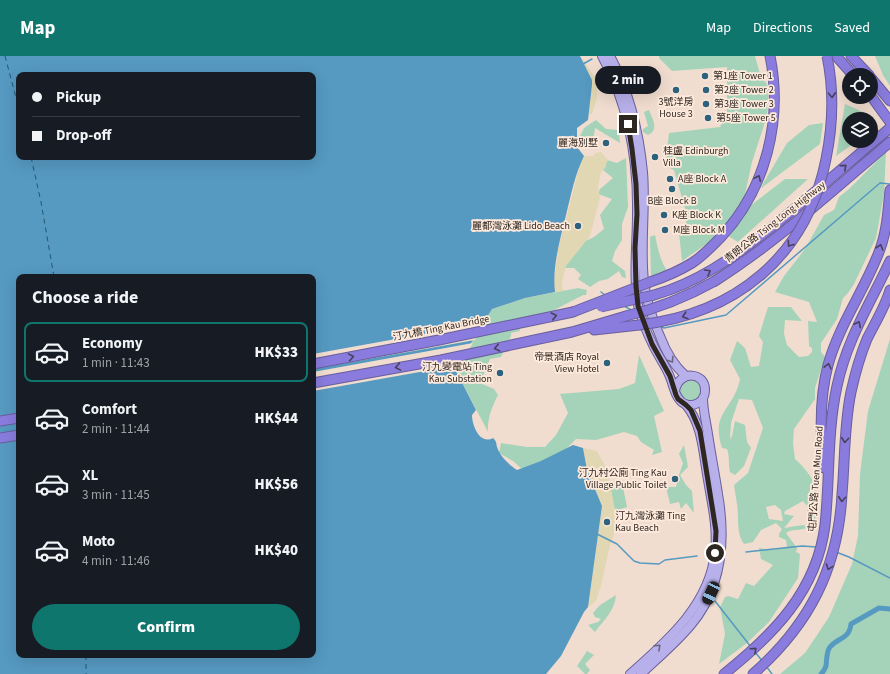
<!DOCTYPE html>
<html lang="en">
<head>
<meta charset="utf-8">
<style>
	:root { --surface:#171b24; --page:#20242c; --text:#f1f3f6; --muted:#9ea1a6; --line:#363941; --accent:#0f766e }
	body { margin:0; font-family:"Source Sans 3","Noto Sans TC",sans-serif; background:var(--page); color:var(--text); height:100vh; display:flex; flex-direction:column; font-size:15px; white-space:nowrap }
	* { box-sizing:border-box; margin:0 }
	p { font-size:13px; color:var(--muted) }
	.icon { flex:none; width:22px; height:22px; fill:none; stroke:currentColor; stroke-width:2; stroke-linecap:round; stroke-linejoin:round }
	.map { position:relative; flex:1; overflow:hidden }
	.panel { position:absolute; left:16px; top:218px; width:300px; height:384px; display:flex; flex-direction:column; background:var(--surface); border-radius:8px; box-shadow:0 4px 16px #0002 }
	.panel>* { flex:none }
	.guide { position:absolute; left:16px; top:16px; width:300px; height:88px; border-radius:8px; box-shadow:0 4px 16px #0002; display:grid; align-content:center; height:88px; padding:0 16px; background:var(--surface) }
	.fabs { position:absolute; left:842px; top:12px; display:grid; gap:8px }
	.fabs a { display:grid; place-items:center; width:36px; height:36px; border-radius:50%; background:var(--surface); box-shadow:0 4px 16px #0002; font-size:20px }
	.end { position:absolute; width:18px; height:18px; margin:-9px; border:5px solid #2e2721; background:#fff; box-shadow:0 0 0 2px #fff }
	.from { border-radius:50% }
	.bubble { position:absolute; height:28px; border-radius:14px; background:var(--surface); box-shadow:0 4px 16px #0002; font-size:13px; font-weight:800; line-height:28px; text-align:center }
	.car { position:absolute; width:12px; height:24px; margin:-12px -6px; border-radius:5px; box-shadow:0 0 3px 1px #0007; background:linear-gradient(#222 24%,#8ab4d8 0 40%,#222 0 76%,#8ab4d8 0 86%,#222 0) }
	.guide b { display:flex; align-items:center; gap:14px; height:38px; font-size:15px }
	.guide b+b { border-top:1px solid var(--line) }
	.guide i { width:10px; height:10px; background:var(--text) }
	ul { padding:0; list-style:none }
	li { display:flex; align-items:center; gap:12px; height:60px; margin:0 8px 6px; padding:0 8px; border:2px solid transparent; border-radius:8px }
	li div { flex:1 }
	li b { display:block; font-size:15px }
	li em { font-style:normal; font-weight:800 }
	li.on { border-color:var(--accent) }
	li>.icon { width:36px; height:36px; stroke-width:1.5 }
	h2 { padding:0 16px; font-size:18px; line-height:48px }
	.action { display:flex; gap:8px; margin-top:auto; padding:8px 16px }
	.action a { flex:1; height:46px; border-radius:24px; background:var(--accent); color:#fff; font-size:16px; font-weight:800; line-height:46px; text-align:center }
	header { display:flex; align-items:center; gap:24px; box-sizing:border-box; height:56px; padding:0 20px; background:var(--accent); color:#fff }
	header strong { font-size:19px }
	nav { display:flex; gap:22px; margin-inline-start:auto; font-size:14px }
	.map>svg:first-child { display:block }
	.green { fill:#a5d3b9; fill-rule:evenodd }
	.sand { fill:#e1d7b3 }
	.water { fill:#5699c1; fill-rule:evenodd }
	.pier { fill:#f1ddcf }
	.lines { fill:none; stroke-linecap:round; stroke-linejoin:round }
	.stream { stroke:#5699c1; stroke-width:1.5 }
	.canal { stroke:#5699c1; stroke-width:5 }
	.ferry { stroke:#245774; stroke-width:1; stroke-dasharray:5 4; stroke-linecap:butt }
	.major-casing { stroke:#695e9c; stroke-width:10 }
	.highway-casing { stroke:#695e9c; stroke-width:11 }
	.major { stroke:#b8b0eb; stroke-width:8 }
	.highway { stroke:#897cde; stroke-width:9 }
	.highway-bridge-casing { stroke:#695e9c; stroke-width:11; stroke-linecap:butt }
	.highway-bridge { stroke:#897cde; stroke-width:9 }
	.oneway { stroke:#49405a }
	.oneway2 { stroke:#6c657c }
	.route { stroke:#2e2721; stroke-width:5 }
	.poi-dot { fill:#2c627e; stroke:#feeadc; stroke-width:1.5 }
	.labels { text-anchor:middle; dominant-baseline:central; stroke-width:3.5; stroke-linejoin:round; paint-order:stroke }
	.poi-label { font-size:10px; fill:#2e2721; stroke:#feeadc; text-anchor:start }
	.street-label { font-size:10px; fill:#2e2721; stroke:#feeadc }
</style>
</head>
<body>
<header>
<strong>Map</strong>
<nav><a>Map</a><a>Directions</a><a>Saved</a></nav>
</header>
<div class="map">
<svg width="890" height="618" viewBox="0 0 890 618">
	<rect width="100%" height="100%" fill="#f1ddcf"/>
	<g class="green">
		<polygon points="659,0 755,0 760,18 768,30 768,46 767,60 752,106 744,143 728,165 708,187 682,205 679,177 688,163 674,114 665,110 669,77 720,71 727,57 727,11 672,15 659,2"/>
		<polygon points="875,0 890,0 890,30 883,19"/>
		<polygon points="845,48 872,60 877,71 871,75 871,63 849,63 849,85 857,85 836,100"/>
		<path d="M649,54C652,62 660,74 648,79L643,76V73L648,70L644,56Z"/>
		<polygon points="596,64 606,73 619,74 620,87 595,72 593,85 580,80 584,72"/>
		<polygon points="823,67 820,88 760,133 787,87 809,69"/>
		<path d="M886,96L884,138L876,182L854,228L848,237L843,242L837,263L821,287V296L825,301L815,332V343L794,373L793,387L795,403C820,426 820,439 814,471L808,466L807,450L803,445L785,455L784,458L794,460L784,472L803,469L808,471C800,476 792,472 786,477L797,492L796,496L800,498L798,522L769,566L747,587L719,608L725,578L720,551L725,541L728,540L738,543L746,527L754,530L773,509L761,503L759,492L771,494L787,491L786,484L779,481V478L782,473L776,467L761,474L753,486L744,488C736,478 739,461 737,448C736,442 735,436 734,429L748,417L763,372L752,344L739,343L731,367L730,383L732,380L735,365L745,369L747,386L751,392L744,410L735,419L730,416C728,407 730,401 727,393L722,392C710,356 734,354 740,323L730,304L737,285L745,292L751,311L759,310L763,286L759,280L768,251H791L802,265L785,264L784,278L787,289L799,301L808,300L812,296V292L809,290L808,265L817,266L809,246L775,236L784,220L805,193L824,159L834,154L839,141L849,133ZM775,449L781,454L783,465L769,463L766,451Z"/>
		<polygon points="626,102 628,151 622,168 622,184 615,195 612,205 625,215 626,222 622,221 619,215 608,223 599,225 590,231 578,223 581,219 574,212 562,212 577,189 594,181 604,173 600,159 612,143 598,138 600,133 613,122 598,110 603,103 617,107"/>
		<polygon points="785,123 808,123 738,186 728,180 750,150"/>
		<path d="M655,179C658,193 660,205 668,216L651,223L650,181Z"/>
		<path d="M578,232L587,234L586,239H583L541,261L519,270L520,275L511,277V280L501,301L490,303L480,327L494,333L498,339C492,350 487,364 488,376L455,313L492,253L525,242Z"/>
		<polygon points="890,283 890,618 780,618 805,597 829,561 852,508 858,480 860,418 868,355"/>
		<polygon points="639,299 664,355 654,360 662,396 652,399 654,394 641,386 637,380 624,376 596,384 576,383 557,402 523,414 513,405 499,397 501,387 527,391 545,391 556,379 568,357 560,338 619,333 635,327"/>
		<circle cx="691" cy="334" r="11"/>
		<polygon points="684,389 688,411 680,419 686,429 692,435 694,457 686,447 681,453 679,446 670,448 666,431 676,431 679,419 683,407 679,398"/>
		<polygon points="622,426 627,451 615,455 610,429"/>
		<path d="M616,539C615,554 604,564 595,576L588,569L598,566L601,563L595,561L593,557L600,549Z"/>
		<polygon points="587,595 594,599 585,608 590,614 587,618 585,618 577,610"/>
	</g>
	<g class="sand">
		<polygon points="583,3 597,25 597,42 592,58 589,58 592,29 592,24 581,4"/>
		<polygon points="601,96 608,104 606,108 606,111 601,116 598,131 600,142 590,180 566,210 562,226 563,235 555,236 554,226 558,194 580,108 584,100 593,100 595,97"/>
		<polygon points="583,392 597,395 607,414 615,455 614,478 610,489 601,530 596,545 588,551 602,450 587,414"/>
	</g>
	<path class="water" d="M0,0H580L592,24V29L588,64L577,72V91L584,100C575,118 571,139 566,159C560,185 552,210 555,236L525,242L492,253L455,313L476,354L472,359C472,370 480,389 493,382C497,386 496,387 497,391C500,400 509,409 517,414L541,405L573,389L583,392L587,414L602,450L588,551L584,556L561,600L546,618H0ZM19,19H313V101H19ZM19,221H313V599H19Z"/>
	<g class="pier">
		<polygon points="486,265 475,284 313,313 313,298 451,273"/>
		<polygon points="473,287 459,309 313,335 313,316"/>
	</g>
	<g class="lines">
		<g class="stream">
			<polyline points="583,8 592,3"/>
			<polyline points="601,236 605,239"/>
			<polyline points="624,250 633,255"/>
			<polyline points="659,269 664,272 726,259 880,127 890,128"/>
			<polyline points="597,478 617,488 634,505 640,507 659,508 665,504 697,500"/>
			<polyline points="746,496 802,490 817,491"/>
			<polyline points="836,496 849,501 890,522"/>
			<polyline points="715,545 751,591"/>
			<polyline points="755,596 763,606"/>
			<polyline points="766,610 772,618"/>
		</g>
		<path class="canal" d="M821,618C823,616 825,613 826,610C827,604 826,596 830,591C838,581 849,584 851,568L879,552L890,553"/>
		<g class="ferry">
			<polyline points="5,0 19,53"/>
			<polyline points="31,101 41,146 54,221"/>
			<polyline points="86,599 86,618"/>
		</g>
		<g class="major-casing">
			<g id="major">
				<path d="M602,0C628,48 638,104 637,158C637,188 633,219 638,249C641,262 647,277 653,289C658,300 666,310 670,321C673,328 674,337 679,343C683,349 691,351 698,347C702,345 705,340 705,335C706,315 678,314 675,335"/>
				<path d="M610,0C630,36 639,76 643,116C646,152 640,189 644,225C646,244 652,262 660,280C666,296 673,309 686,320"/>
				<path d="M630,618C666,586 710,549 715,496C718,470 711,444 707,418C703,395 702,368 686,349"/>
				<path d="M641,618C658,602 676,587 691,569C722,532 726,484 718,438C715,418 711,398 708,378C706,365 703,354 703,342"/>
			</g>
		</g>
		<g class="highway-casing">
			<g id="highway">
				<polyline points="836,0 853,19"/>
				<polyline points="851,0 869,19"/>
				<polyline points="871,22 890,45"/>
				<polyline points="871,40 890,66"/>
				<path d="M715,225C778,185 833,134 890,86"/>
				<path d="M650,226C665,221 679,215 692,207C703,200 712,190 721,181C766,133 783,64 770,0"/>
				<path d="M654,239C697,227 732,202 767,175C809,142 849,106 890,72"/>
				<polyline points="594,274 639,269"/>
				<polyline points="313,308 439,284 573,256"/>
				<polyline points="313,327 441,304 572,276 626,260"/>
				<polyline points="0,365 19,362"/>
				<polyline points="0,382 19,379"/>
				<path d="M824,412C820,378 819,343 828,309C839,269 864,235 879,196C887,176 888,154 890,134"/>
				<path d="M724,618C773,579 817,535 825,469C830,423 827,376 837,330C847,283 870,248 890,205"/>
				<path d="M753,618C809,569 838,513 842,438C845,404 844,369 851,336C855,318 860,300 867,283C875,267 885,251 890,234"/>
			</g>
		</g>
		<use href="#major" class="major"/>
		<use href="#highway" class="highway"/>
		<g class="highway-bridge-casing">
			<g id="highway-bridge">
				<polyline points="601,251 654,239"/>
				<polyline points="573,256 650,226"/>
				<path d="M626,260C656,253 688,240 715,225"/>
				<path d="M639,269C736,258 807,200 826,103C833,69 834,34 827,0"/>
			</g>
		</g>
		<use href="#highway-bridge" class="highway-bridge"/>
	</g>
	<defs><path id="oneway-chevron" d="M-2-3.5L2.5 0L-2 3.5" fill="none" stroke-width="1.6" stroke-linecap="round" stroke-linejoin="round"/></defs>
	<g class="oneway">
		<use href="#oneway-chevron" transform="translate(832 39) rotate(87)"/>
		<use href="#oneway-chevron" transform="translate(844 111) rotate(-41)"/>
		<use href="#oneway-chevron" transform="translate(758 122) rotate(-66)"/>
		<use href="#oneway-chevron" transform="translate(790 188) rotate(126)"/>
		<use href="#oneway-chevron" transform="translate(880 191) rotate(-73)"/>
		<use href="#oneway-chevron" transform="translate(708 216) rotate(-30)"/>
		<use href="#oneway-chevron" transform="translate(554 260) rotate(-12)"/>
		<use href="#oneway-chevron" transform="translate(685 260) rotate(163)"/>
		<use href="#oneway-chevron" transform="translate(858 268) rotate(-63)"/>
		<use href="#oneway-chevron" transform="translate(497 292) rotate(168)"/>
		<use href="#oneway-chevron" transform="translate(351 301) rotate(-10)"/>
		<use href="#oneway-chevron" transform="translate(828 310) rotate(-76)"/>
		<use href="#oneway-chevron" transform="translate(398 311) rotate(170)"/>
		<use href="#oneway-chevron" transform="translate(845 384) rotate(95)"/>
		<use href="#oneway-chevron" transform="translate(842 443) rotate(94)"/>
		<use href="#oneway-chevron" transform="translate(829 511) rotate(110)"/>
		<use href="#oneway-chevron" transform="translate(754 594) rotate(-42)"/>
	</g>
	<g class="oneway2">
		<use href="#oneway-chevron" transform="translate(671 304) rotate(57)"/>
		<use href="#oneway-chevron" transform="translate(658 591) rotate(-43)"/>
	</g>
	<g class="lines">
		<polyline class="route" points="628,68 632,93 636,128 637,158 635,192 636,230 638,250 652,288 670,320 676,339 678,343 686,349 691,354 700,375 713,456 716,475 715,497"/>
	</g>
	<g class="poi-dot">
		<circle cx="705" cy="20" r="4"/>
		<circle cx="676" cy="34" r="4"/>
		<circle cx="706" cy="34" r="4"/>
		<circle cx="706" cy="48" r="4"/>
		<circle cx="708" cy="62" r="4"/>
		<circle cx="606" cy="87" r="4"/>
		<circle cx="655" cy="101" r="4"/>
		<circle cx="670" cy="123" r="4"/>
		<circle cx="672" cy="133" r="4"/>
		<circle cx="664" cy="159" r="4"/>
		<circle cx="578" cy="170" r="4"/>
		<circle cx="665" cy="174" r="4"/>
		<circle cx="607" cy="307" r="4"/>
		<circle cx="500" cy="317" r="4"/>
		<circle cx="675" cy="423" r="4"/>
		<circle cx="607" cy="466" r="4"/>
	</g>
	<g class="labels">
		<g class="poi-label">
			<text x="713" y="20">第1座 Tower 1</text>
			<text x="714" y="34">第2座 Tower 2</text>
			<text x="676" y="46" text-anchor="middle">3號洋房<tspan x="676" dy="12">House 3</tspan></text>
			<text x="714" y="48">第3座 Tower 3</text>
			<text x="716" y="62">第5座 Tower 5</text>
			<text x="598" y="87" text-anchor="end">麗海別墅</text>
			<text x="663" y="95">桂盧 Edinburgh<tspan x="663" dy="12">Villa</tspan></text>
			<text x="678" y="123">A座 Block A</text>
			<text x="672" y="145" text-anchor="middle">B座 Block B</text>
			<text x="672" y="159">K座 Block K</text>
			<text x="570" y="170" text-anchor="end">麗都灣泳灘 Lido Beach</text>
			<text x="673" y="174">M座 Block M</text>
			<text x="599" y="301" text-anchor="end">帝景酒店 Royal<tspan x="599" dy="12">View Hotel</tspan></text>
			<text x="492" y="311" text-anchor="end">汀九變電站 Ting<tspan x="492" dy="12">Kau Substation</tspan></text>
			<text x="667" y="417" text-anchor="end">汀九村公廁 Ting Kau<tspan x="667" dy="12">Village Public Toilet</tspan></text>
			<text x="615" y="460">汀九灣泳灘 Ting<tspan x="615" dy="12">Kau Beach</tspan></text>
		</g>
		<g class="street-label">
			<text transform="translate(775 166) rotate(-38)">青朗公路 Tsing Long Highway</text>
			<text transform="translate(441 272) rotate(-11)">汀九橋 Ting Kau Bridge</text>
			<text transform="translate(816 423) rotate(-86)">屯門公路 Tuen Mun Road</text>
		</g>
	</g>
</svg>
<div class="fabs">
<a><svg class="icon" aria-label="locate" viewBox="0 0 24 24"><circle cx="12" cy="12" r="6"/><path d="M12 2v4M12 18v4M2 12h4M18 12h4"/></svg></a>
<a><svg class="icon" aria-label="layers" viewBox="0 0 24 24"><path d="M12 4l9 5-9 5-9-5zM3 14l9 5 9-5"/></svg></a>
</div>
<i class="end from" style="left:715px;top:497px"></i>
<i class="end" style="left:628px;top:68px"></i>
<div class="bubble" style="left:595px;top:10px;width:66px">2 min</div>
<i class="car" style="left:711px;top:537px;rotate:205deg"></i>
<div class="guide">
<b><i class="from"></i>Pickup</b>
<b><i></i>Drop-off</b>
</div>
<section class="panel">
<h2>Choose a ride</h2>
<ul>
<li class="on"><svg class="icon" aria-label="car" viewBox="0 0 24 24"><path d="M5 17H2v-5l4-1 3-4h7l3 4 3 1v5h-3M9 17h6M6 11h13"/><circle cx="7" cy="17" r="2"/><circle cx="17" cy="17" r="2"/></svg><div><b>Economy</b><p>1 min · 11:43</p></div><em>HK$33</em></li>
<li><svg class="icon" aria-label="car" viewBox="0 0 24 24"><path d="M5 17H2v-5l4-1 3-4h7l3 4 3 1v5h-3M9 17h6M6 11h13"/><circle cx="7" cy="17" r="2"/><circle cx="17" cy="17" r="2"/></svg><div><b>Comfort</b><p>2 min · 11:44</p></div><em>HK$44</em></li>
<li><svg class="icon" aria-label="car" viewBox="0 0 24 24"><path d="M5 17H2v-5l4-1 3-4h7l3 4 3 1v5h-3M9 17h6M6 11h13"/><circle cx="7" cy="17" r="2"/><circle cx="17" cy="17" r="2"/></svg><div><b>XL</b><p>3 min · 11:45</p></div><em>HK$56</em></li>
<li><svg class="icon" aria-label="car" viewBox="0 0 24 24"><path d="M5 17H2v-5l4-1 3-4h7l3 4 3 1v5h-3M9 17h6M6 11h13"/><circle cx="7" cy="17" r="2"/><circle cx="17" cy="17" r="2"/></svg><div><b>Moto</b><p>4 min · 11:46</p></div><em>HK$40</em></li>
</ul>
<div class="action"><a>Confirm</a></div>
</section>
</div>
</body>
</html>
